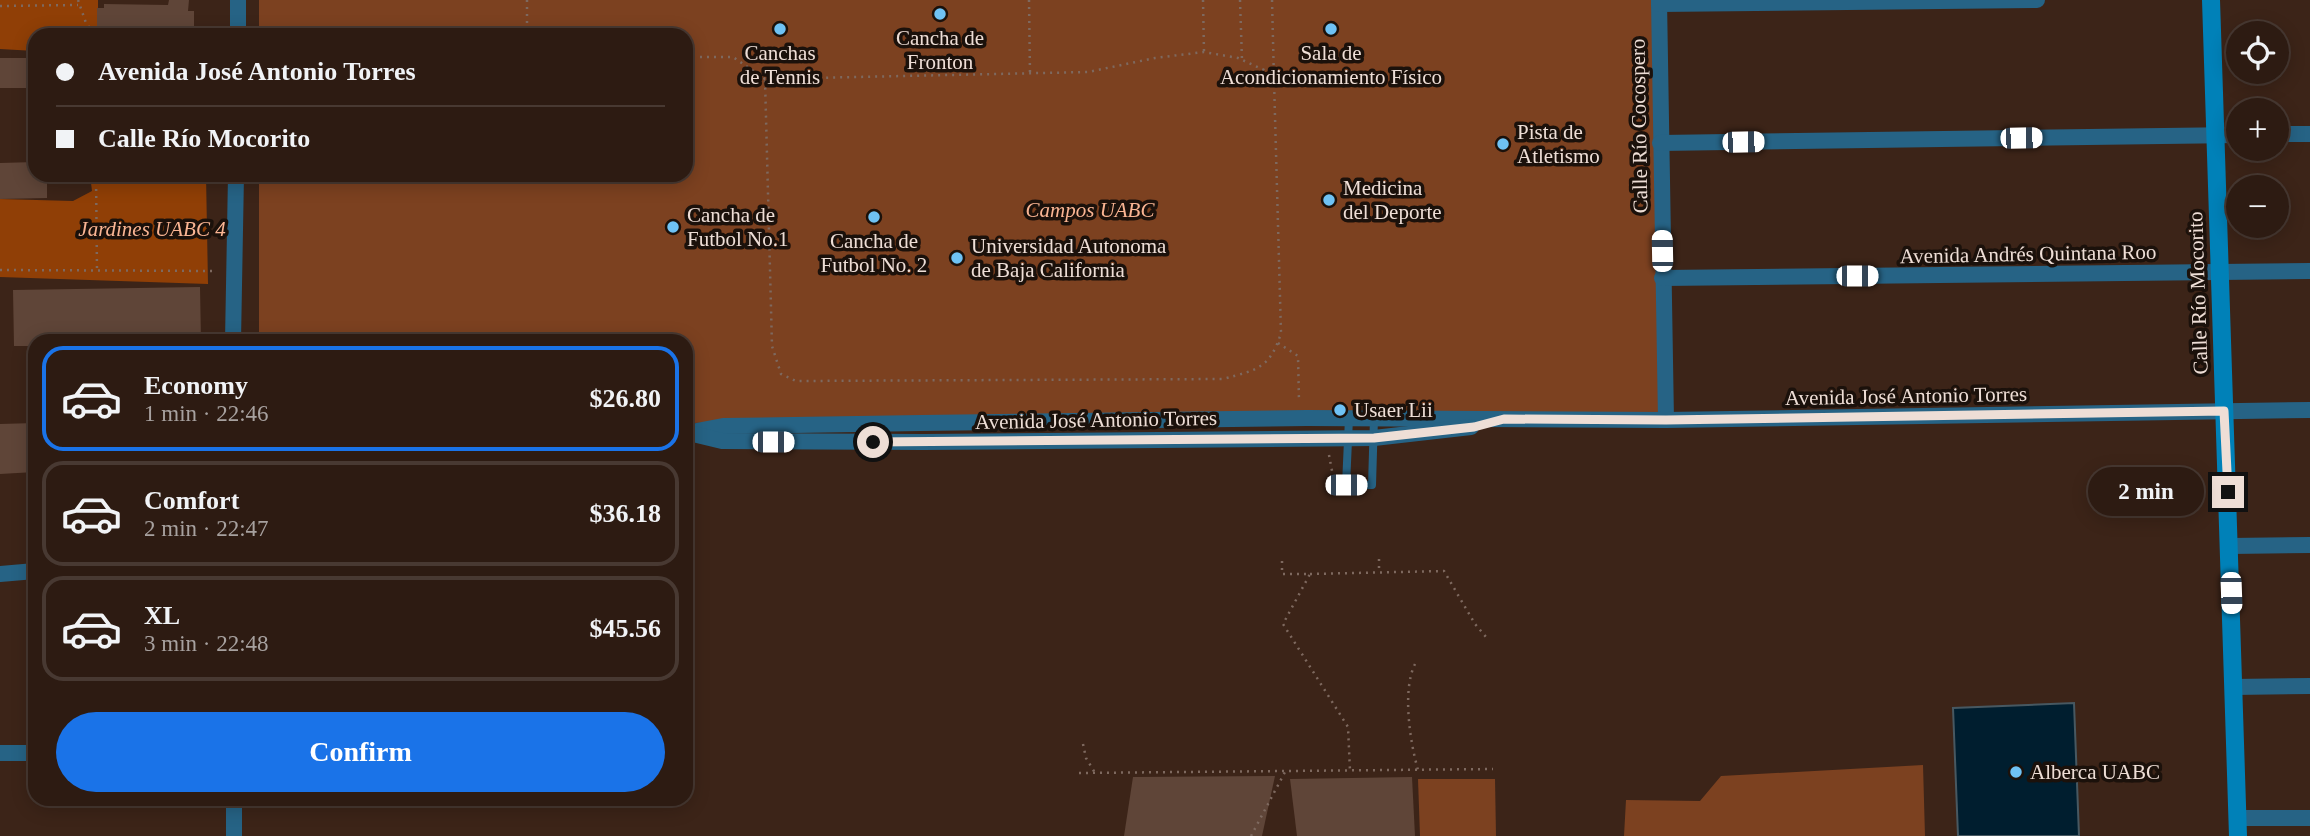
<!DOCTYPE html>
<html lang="en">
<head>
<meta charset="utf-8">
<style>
	:root { --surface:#2d1b12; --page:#35241b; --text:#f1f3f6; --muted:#a7a19f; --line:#483932; --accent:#1a73e8 }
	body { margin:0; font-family:"Times New Roman",serif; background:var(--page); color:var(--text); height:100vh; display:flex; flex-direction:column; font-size:26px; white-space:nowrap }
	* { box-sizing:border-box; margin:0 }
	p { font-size:23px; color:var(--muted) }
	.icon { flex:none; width:38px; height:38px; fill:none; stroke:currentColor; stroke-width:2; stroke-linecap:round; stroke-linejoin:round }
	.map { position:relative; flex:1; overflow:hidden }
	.side { position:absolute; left:28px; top:334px; width:665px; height:472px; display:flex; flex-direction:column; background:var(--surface); border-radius:21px; box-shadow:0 4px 18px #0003,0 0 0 2px var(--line) }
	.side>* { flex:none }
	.hud { position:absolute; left:28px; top:28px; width:665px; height:154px; border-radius:21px; box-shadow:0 4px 18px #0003,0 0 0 2px var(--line); display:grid; align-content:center; height:154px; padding:0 28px; background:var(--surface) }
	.fabs { position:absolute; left:2226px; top:21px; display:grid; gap:14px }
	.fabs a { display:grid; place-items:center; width:63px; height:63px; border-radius:50%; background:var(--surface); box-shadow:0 4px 18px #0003,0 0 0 2px var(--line); font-size:35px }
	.end { position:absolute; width:32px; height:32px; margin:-16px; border:9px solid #eeded6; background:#111; box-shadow:0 0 0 4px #111 }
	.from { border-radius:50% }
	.bubble { position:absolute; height:49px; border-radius:24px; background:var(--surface); box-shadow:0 4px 18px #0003,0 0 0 2px var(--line); font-size:23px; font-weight:800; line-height:49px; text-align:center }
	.car { position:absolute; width:21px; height:42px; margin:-21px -10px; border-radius:9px; box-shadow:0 0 5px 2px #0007; background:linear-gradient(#fff 24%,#345 0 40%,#fff 0 76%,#345 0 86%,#fff 0) }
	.hud b { display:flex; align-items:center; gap:24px; height:66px; font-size:26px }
	.hud b+b { border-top:2px solid var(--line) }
	.hud i { width:18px; height:18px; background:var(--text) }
	ul { padding:12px 0 0; list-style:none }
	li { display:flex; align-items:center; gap:21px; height:105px; margin:0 14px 10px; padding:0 14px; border:4px solid var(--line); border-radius:21px }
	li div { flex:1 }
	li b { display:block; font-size:26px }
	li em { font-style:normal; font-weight:800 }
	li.current { border-color:var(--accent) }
	li>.icon { width:63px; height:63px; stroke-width:1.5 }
	.action { display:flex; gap:14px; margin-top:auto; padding:14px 28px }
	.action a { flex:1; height:80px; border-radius:42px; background:var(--accent); color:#fff; font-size:28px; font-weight:800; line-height:80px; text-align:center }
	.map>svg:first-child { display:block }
	.green { fill:#7c4120 }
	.forest { fill:#903f06 }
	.water { fill:#001e2f; stroke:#475861; stroke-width:2 }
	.building { fill:#5f4538 }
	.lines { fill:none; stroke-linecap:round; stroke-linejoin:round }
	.path { stroke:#7e695f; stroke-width:2.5; stroke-dasharray:2 5; stroke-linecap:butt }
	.lane { stroke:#266385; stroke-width:8 }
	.street { stroke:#266385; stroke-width:16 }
	.secondary { stroke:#0081b8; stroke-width:18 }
	.route { stroke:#eeded6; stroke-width:9 }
	.poi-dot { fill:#6fc2f4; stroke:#1b110b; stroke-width:2.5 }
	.labels { text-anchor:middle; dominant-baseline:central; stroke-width:7; stroke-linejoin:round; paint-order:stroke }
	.poi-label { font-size:21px; fill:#eeded6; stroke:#1b110b; text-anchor:start }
	.street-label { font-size:21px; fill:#eeded6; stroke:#1b110b }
	.park-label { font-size:21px; font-style:italic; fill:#fab593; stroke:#1b110b }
</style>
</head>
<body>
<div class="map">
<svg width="2310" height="836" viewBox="0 0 2310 836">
	<rect width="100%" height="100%" fill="#3c2418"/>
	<g class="green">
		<polygon points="259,0 1654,0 1664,419 994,420 686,423 686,341 259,341 259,175 686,175 686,35 259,35"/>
		<polygon points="1923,765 1925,836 1624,836 1626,800 1700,801 1721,776"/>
		<polygon points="1418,779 1495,779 1496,836 1420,836"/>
	</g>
	<g class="forest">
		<polygon points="0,0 98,0 98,35 35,35 35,51 0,49"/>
		<polygon points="90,175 206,175 208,284 0,277 0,199 73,201 92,191"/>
	</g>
	<polygon class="water" points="2074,703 2079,836 1958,836 1953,708"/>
	<g class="building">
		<polygon points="169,0 189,0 188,11 194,11 194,33 188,33 187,35 123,35 123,33 112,33 112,29 97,28 97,8 104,8 104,4 168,5"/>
		<rect x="0" y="58" width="35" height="30"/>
		<polygon points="35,162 35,175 47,175 47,198 0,199 0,163"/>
		<polygon points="200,287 201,341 35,341 35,346 14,346 13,290"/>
		<polygon points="35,423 35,472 0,474 0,424"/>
		<polygon points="1275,776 1262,836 1124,836 1133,777"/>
		<polygon points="1412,777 1415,836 1297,836 1290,779"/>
	</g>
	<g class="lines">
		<g class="path">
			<polyline points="78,0 86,23 95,35"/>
			<polyline points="527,0 527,35"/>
			<polyline points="1029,0 1030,74"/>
			<polyline points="1203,0 1204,52"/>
			<polyline points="1240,0 1242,60"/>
			<polyline points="1272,0 1274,80"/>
			<polyline points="0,6 78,5"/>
			<path d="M686,57H733L765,79L1088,72L1155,58L1204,52L1238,58L1264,70L1274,80L1281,333C1270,369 1256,370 1223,379L796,381L781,374L772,346L765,79"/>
			<polyline points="96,175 97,271"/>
			<polyline points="0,270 217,271"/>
			<polyline points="1278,343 1298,356 1299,402"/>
			<polyline points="1329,455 1333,476"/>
			<polyline points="1379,559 1379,573"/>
			<polyline points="1282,561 1282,574 1310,574 1283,624 1348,727 1350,771"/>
			<polyline points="1310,574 1444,571 1475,624 1486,637"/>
			<path d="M1415,664C1402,690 1410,742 1418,770"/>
			<polyline points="1083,744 1086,758 1095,773"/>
			<polyline points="1079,773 1493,769"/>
			<polyline points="1251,836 1285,772"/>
		</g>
		<polyline class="lane" points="1349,418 1346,485 1372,485 1374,418"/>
		<g class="street">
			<polyline points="1659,0 1666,420"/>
			<polyline points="1659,4 2037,0"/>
			<polyline points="238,35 238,0"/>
			<polyline points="2277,134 2310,134"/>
			<polyline points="1660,143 2238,135"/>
			<polyline points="1662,278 2310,271"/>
			<polyline points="233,341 236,175"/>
			<polyline points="686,433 723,426 921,423 1307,418 1666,420 2310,410"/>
			<polyline points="693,434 722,441 924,442 1374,438 1471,427"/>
			<polyline points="2230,546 2310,545"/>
			<polyline points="0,574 35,571"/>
			<polyline points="2233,687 2310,686"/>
			<polyline points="0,753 35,753"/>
			<polyline points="234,800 234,836"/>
			<polyline points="2237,818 2310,818"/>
		</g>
		<polyline class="secondary" points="2211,0 2238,836"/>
	</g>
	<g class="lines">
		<polyline class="route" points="873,442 1374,438 1474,427 1504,419 1666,420 2224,411 2228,492"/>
	</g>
	<g class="poi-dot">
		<circle cx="940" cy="14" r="7"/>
		<circle cx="780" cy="29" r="7"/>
		<circle cx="1331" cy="29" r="7"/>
		<circle cx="1503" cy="144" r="7"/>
		<circle cx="1329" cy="200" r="7"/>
		<circle cx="874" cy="217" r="7"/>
		<circle cx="673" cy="227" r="7"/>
		<circle cx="957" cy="258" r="7"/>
		<circle cx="1340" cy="410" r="7"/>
		<circle cx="2016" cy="772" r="7"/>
	</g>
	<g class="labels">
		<g class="poi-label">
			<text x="940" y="38" text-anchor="middle">Cancha de<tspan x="940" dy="24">Fronton</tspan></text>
			<text x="780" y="53" text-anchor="middle">Canchas<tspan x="780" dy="24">de Tennis</tspan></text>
			<text x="1331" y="53" text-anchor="middle">Sala de<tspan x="1331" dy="24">Acondicionamiento Físico</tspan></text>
			<text x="1517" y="132">Pista de<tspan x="1517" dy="24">Atletismo</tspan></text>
			<text x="1343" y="188">Medicina<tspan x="1343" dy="24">del Deporte</tspan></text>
			<text x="687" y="215">Cancha de<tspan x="687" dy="24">Futbol No.1</tspan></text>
			<text x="874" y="241" text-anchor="middle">Cancha de<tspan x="874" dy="24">Futbol No. 2</tspan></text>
			<text x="971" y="246">Universidad Autonoma<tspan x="971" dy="24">de Baja California</tspan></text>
			<text x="1354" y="410">Usaer Lii</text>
			<text x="2030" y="772">Alberca UABC</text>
		</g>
		<g class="street-label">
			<text transform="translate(1639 126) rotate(-91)">Calle Río Cocospero</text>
			<text transform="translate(2028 254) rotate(-1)">Avenida Andrés Quintana Roo</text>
			<text transform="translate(2198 293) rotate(-92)">Calle Río Mocorito</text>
			<text transform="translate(1906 396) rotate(-1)">Avenida José Antonio Torres</text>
			<text transform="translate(1096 420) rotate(-1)">Avenida José Antonio Torres</text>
		</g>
		<g class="park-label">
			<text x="1090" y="210">Campos UABC</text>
			<text x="152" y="229">Jardines UABC 4</text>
		</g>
	</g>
</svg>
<div class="fabs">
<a><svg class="icon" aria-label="locate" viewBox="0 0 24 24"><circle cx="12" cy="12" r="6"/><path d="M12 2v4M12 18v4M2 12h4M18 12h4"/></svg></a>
<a>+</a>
<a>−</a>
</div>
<i class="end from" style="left:873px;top:442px"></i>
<i class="end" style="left:2228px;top:492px"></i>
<div class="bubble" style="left:2088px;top:467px;width:116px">2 min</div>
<i class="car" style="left:2021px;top:138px;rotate:89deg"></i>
<i class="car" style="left:1743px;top:142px;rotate:89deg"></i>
<i class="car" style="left:1662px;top:251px;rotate:359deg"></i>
<i class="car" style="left:1857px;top:276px;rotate:90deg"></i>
<i class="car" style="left:773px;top:442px;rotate:90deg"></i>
<i class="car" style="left:1346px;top:485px;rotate:90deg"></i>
<i class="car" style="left:2231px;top:593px;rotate:178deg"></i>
<div class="hud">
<b><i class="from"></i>Avenida José Antonio Torres</b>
<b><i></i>Calle Río Mocorito</b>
</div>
<section class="side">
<ul>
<li class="current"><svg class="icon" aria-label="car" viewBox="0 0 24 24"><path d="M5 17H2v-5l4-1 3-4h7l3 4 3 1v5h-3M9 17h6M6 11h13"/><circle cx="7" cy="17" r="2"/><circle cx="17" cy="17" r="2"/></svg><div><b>Economy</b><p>1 min · 22:46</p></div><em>$26.80</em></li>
<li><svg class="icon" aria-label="car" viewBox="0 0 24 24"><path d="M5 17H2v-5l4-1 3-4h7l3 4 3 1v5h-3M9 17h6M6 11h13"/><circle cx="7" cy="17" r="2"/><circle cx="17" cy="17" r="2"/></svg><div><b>Comfort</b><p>2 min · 22:47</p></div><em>$36.18</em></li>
<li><svg class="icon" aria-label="car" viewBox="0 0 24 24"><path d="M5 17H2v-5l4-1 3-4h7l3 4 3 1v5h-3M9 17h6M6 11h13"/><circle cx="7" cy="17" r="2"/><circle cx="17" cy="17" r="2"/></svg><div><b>XL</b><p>3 min · 22:48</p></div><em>$45.56</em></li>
</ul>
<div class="action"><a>Confirm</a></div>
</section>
</div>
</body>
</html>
